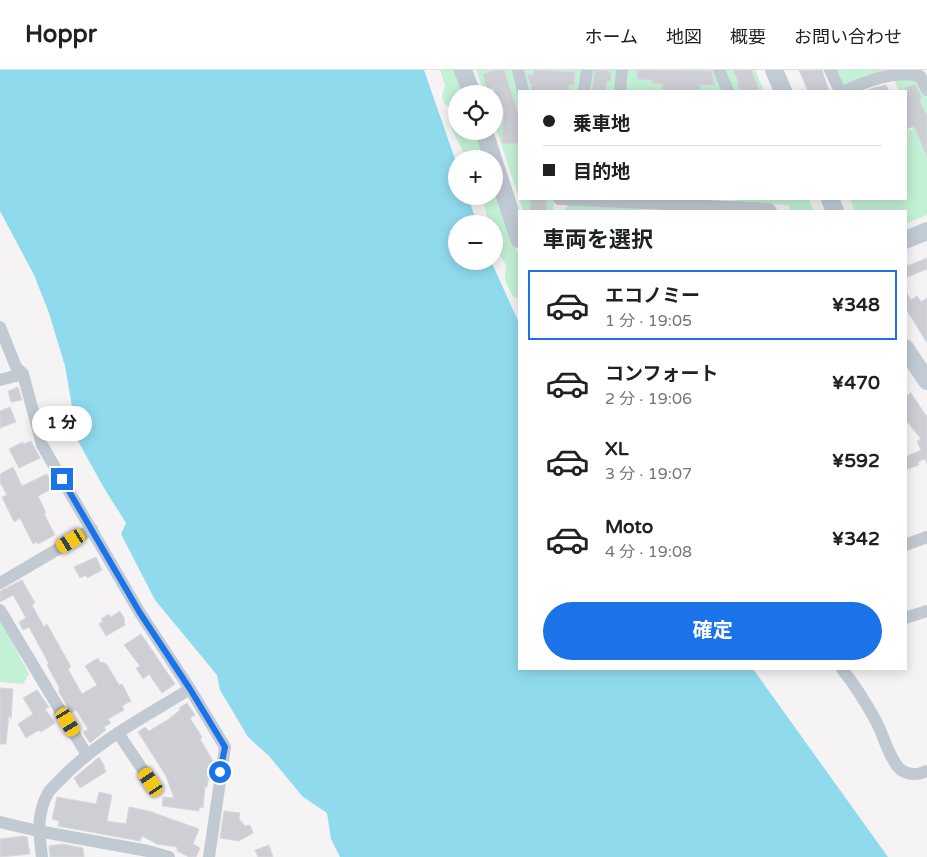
<!DOCTYPE html>
<html lang="ja">
<head>
<meta charset="utf-8">
<style>
	:root { --surface:#fff; --page:#f2f2f2; --text:#202124; --muted:#757577; --line:#e0e0e0; --accent:#1a73e8 }
	body { margin:0; font-family:"Varela Round","Noto Sans JP",sans-serif; background:var(--page); color:var(--text); height:100vh; display:flex; flex-direction:column; font-size:19px; white-space:nowrap }
	* { box-sizing:border-box; margin:0 }
	p { font-size:16px; color:var(--muted) }
	.icon { flex:none; width:28px; height:28px; fill:none; stroke:currentColor; stroke-width:2; stroke-linecap:round; stroke-linejoin:round }
	.map { position:relative; flex:1; overflow:hidden }
	.drawer { position:absolute; left:518px; top:140px; width:389px; height:460px; display:flex; flex-direction:column; background:var(--surface); border-radius:0px; box-shadow:0 2px 12px #0003 }
	.drawer>* { flex:none }
	.guide { position:absolute; left:518px; top:20px; width:389px; height:110px; border-radius:0px; box-shadow:0 2px 12px #0003; display:grid; align-content:center; height:110px; padding:0 25px; background:var(--surface) }
	.fabs { position:absolute; left:448px; top:15px; display:grid; gap:10px }
	.fabs a { display:grid; place-items:center; width:55px; height:55px; border-radius:50%; background:var(--surface); box-shadow:0 2px 12px #0003; font-size:25px }
	.end { position:absolute; width:22px; height:22px; margin:-11px; border:6px solid #1a73e8; background:#fff; box-shadow:0 0 0 2px #fff }
	.from { border-radius:50% }
	.bubble { position:absolute; height:35px; border-radius:18px; background:var(--surface); box-shadow:0 2px 12px #0003; font-size:16px; font-weight:700; line-height:35px; text-align:center }
	.car { position:absolute; width:15px; height:30px; margin:-15px -8px; border-radius:6px; box-shadow:0 0 4px 1px #0007; background:linear-gradient(#f5c518 24%,#345 0 40%,#f5c518 0 76%,#345 0 86%,#f5c518 0) }
	.guide b { display:flex; align-items:center; gap:18px; height:48px; font-size:19px }
	.guide b+b { border-top:1px solid var(--line) }
	.guide i { width:12px; height:12px; background:var(--text) }
	ul { padding:0; list-style:none }
	li { display:flex; align-items:center; gap:15px; height:70px; margin:0 10px 8px; padding:0 15px; border:2px solid transparent; border-radius:0px }
	li div { flex:1 }
	li b { display:block; font-size:19px }
	li em { font-style:normal; font-weight:700 }
	li.active { border-color:var(--accent) }
	li>.icon { width:45px; height:45px; stroke-width:1.5 }
	h2 { padding:0 25px; font-size:22px; line-height:60px }
	.button { display:flex; gap:10px; margin-top:auto; padding:10px 25px }
	.button a { flex:1; height:58px; border-radius:30px; background:var(--accent); color:#fff; font-size:20px; font-weight:700; line-height:58px; text-align:center }
	header { display:flex; align-items:center; gap:30px; box-sizing:border-box; height:70px; padding:0 25px; background:var(--surface); border-bottom:1px solid var(--line) }
	header strong { font-size:24px }
	nav { display:flex; gap:28px; margin-inline-start:auto; font-size:18px }
	.map>svg:first-child { display:block }
	.green { fill:#c3f1d5 }
	.water { fill:#90daee }
	.building { fill:#cdcfd5; stroke:#d7d9de }
	.lines { fill:none; stroke-linecap:round; stroke-linejoin:round }
	.street { stroke:#c1cad2; stroke-width:12 }
	.secondary { stroke:#c1cbd6; stroke-width:18 }
	.route { stroke:#1a73e8; stroke-width:6 }
</style>
</head>
<body>
<header>
<strong>Hoppr</strong>
<nav><a>ホーム</a><a>地図</a><a>概要</a><a>お問い合わせ</a></nav>
</header>
<div class="map">
<svg width="927" height="787" viewBox="0 0 927 787">
	<rect width="100%" height="100%" fill="#f5f3f3"/>
	<g class="green">
		<polygon points="440,0 457,0 466,24 456,24 456,61 478,61 485,85 480,88 469,88 464,84 451,57 453,45 448,36 444,33 442,26 445,15"/>
		<polygon points="476,0 514,0 519,23 519,128 494,52 494,24 485,24"/>
		<polygon points="523,0 581,0 579,21 528,21"/>
		<polygon points="592,0 617,0 615,21 590,21"/>
		<polygon points="627,0 715,0 724,21 625,21"/>
		<polygon points="725,0 755,0 764,21 733,21"/>
		<polygon points="835,0 884,0 846,16 841,14"/>
		<polygon points="893,7 919,11 927,28 927,145 905,154 905,141 855,141 850,129 905,129 905,52 909,61 913,59 905,38 905,21 899,21"/>
		<path d="M494,113L519,186V229L513,227C511,222 505,213 505,208C505,196 509,196 499,185H495L494,182V154H489L482,126H494Z"/>
		<polygon points="519,129 554,129 553,141 523,141"/>
		<polygon points="734,129 809,129 814,141 791,141 788,135 736,132"/>
		<polygon points="568,135 643,139 643,141 564,141"/>
		<polygon points="0,550 29,604 23,614 0,612"/>
	</g>
	<polygon class="water" points="0,0 424,0 456,92 456,126 468,126 477,154 456,154 456,191 491,191 519,253 519,599 753,599 888,787 340,787 331,769 327,743 303,727 269,686 248,667 220,620 217,605 155,530 121,464 126,453 104,418 78,371 65,296 49,243 34,205 0,141"/>
	<g class="building">
		<polygon points="497,0 504,0 519,46 519,74 502,73 504,38 494,42 494,17 487,19 483,4"/>
		<polygon points="534,0 575,2 574,15 569,15 569,21 531,21 532,15 530,14 527,4 533,5"/>
		<polygon points="595,0 608,0 608,2 611,2 611,11 607,11 606,21 592,21"/>
		<polygon points="637,0 711,1 715,15 700,15 700,21 662,21 662,14 652,13 652,10 637,9"/>
		<polygon points="733,0 751,0 759,19 754,21 740,21 737,14 739,14"/>
		<polygon points="799,0 822,0 829,21 808,21"/>
		<polygon points="915,14 922,28 919,29 927,46 927,87 914,56 905,60 905,18"/>
		<polygon points="886,15 889,21 865,21 874,18"/>
		<polygon points="531,129 546,129 547,141 530,141"/>
		<polygon points="927,188 927,199 905,208 905,197"/>
		<polygon points="905,220 911,230 917,226 921,232 927,228 927,273 905,237"/>
		<polygon points="18,317 22,330 11,332 8,321"/>
		<polygon points="911,323 927,347 927,394 925,389 918,392 919,395 905,400 905,387 921,380 917,371 921,369 905,349 905,327"/>
		<polygon points="10,337 16,352 0,358 0,341"/>
		<polygon points="31,371 40,388 19,398 9,379 23,372 24,374"/>
		<polygon points="13,397 22,416 47,404 54,418 38,426 46,443 44,444 55,465 38,474 37,472 33,474 20,448 14,452 2,427 7,425 0,412 0,404"/>
		<polygon points="96,487 102,500 87,508 86,505 80,508 74,497"/>
		<polygon points="22,510 35,533 32,535 44,557 47,554 71,597 68,599 82,624 97,615 85,596 98,588 101,593 103,592 107,595 119,615 122,614 131,631 122,636 124,640 108,649 111,653 104,657 106,660 90,673 83,662 88,659 76,640 71,643 59,622 59,617 47,595 49,594 29,557 23,560 19,552 26,548 13,525 0,532 0,521"/>
		<polygon points="120,541 124,548 125,555 106,566 99,554 103,551 101,549 109,544 111,547"/>
		<polygon points="141,564 175,614 162,623 149,604 143,609 136,598 140,596 124,575"/>
		<polygon points="0,618 13,619 11,649 9,645 6,674 0,674"/>
		<polygon points="37,620 49,637 45,639 55,653 41,662 39,660 26,668 18,654 33,644 23,628"/>
		<polygon points="187,633 195,645 190,648 202,667 200,669 214,693 211,710 208,710 207,717 205,717 203,738 199,737 199,741 162,736 163,727 174,728 166,706 138,662 145,657 149,661 169,649 180,640 179,638"/>
		<polygon points="99,687 105,697 104,698 106,702 80,718 74,708"/>
		<polygon points="99,722 112,725 107,751 126,754 129,737 149,741 199,759 193,774 200,778 196,787 189,787 177,781 177,777 157,774 142,766 140,771 63,757 58,756 59,751 52,749 57,727 96,734"/>
		<polygon points="224,741 240,743 239,749 245,756 250,755 253,763 239,771 220,768"/>
		<polygon points="23,766 27,767 30,784 0,787 0,769"/>
		<polygon points="62,774 83,778 84,787 50,787 49,776"/>
		<polygon points="269,775 273,787 258,787 255,780"/>
	</g>
	<g class="lines">
		<g class="street">
			<polyline points="518,0 523,21"/>
			<polyline points="719,0 728,21"/>
			<polyline points="830,0 840,21"/>
			<polyline points="584,21 587,0"/>
			<polyline points="620,21 622,0"/>
			<path d="M844,21C868,11 894,0 920,6L927,20"/>
			<polyline points="559,129 769,139 771,141"/>
			<polyline points="0,257 16,297 23,304"/>
			<polyline points="0,310 23,304 42,375 140,543 190,619 225,677 209,787"/>
			<polyline points="905,475 927,467"/>
			<polyline points="0,513 92,459"/>
			<polyline points="0,540 87,685"/>
			<polyline points="905,548 927,541"/>
			<path d="M842,599C855,615 866,633 876,651C883,664 890,691 901,700C910,706 918,705 927,701"/>
			<polyline points="118,663 151,712"/>
			<polyline points="0,752 38,761 148,781 169,787"/>
			<path d="M42,787C39,764 36,745 48,723C51,718 57,713 61,709C97,671 146,646 190,619"/>
		</g>
		<g class="secondary">
			<polyline points="463,0 472,24"/>
			<polyline points="774,0 783,21"/>
			<polyline points="484,61 493,89"/>
			<polyline points="494,92 519,169"/>
			<polyline points="830,129 835,141"/>
			<polyline points="905,170 927,161"/>
			<polyline points="905,278 927,311"/>
		</g>
	</g>
	<g class="lines">
		<polyline class="route" points="62,409 140,543 190,619 225,677 220,702"/>
	</g>
</svg>
<div class="fabs">
<a><svg class="icon" aria-label="locate" viewBox="0 0 24 24"><circle cx="12" cy="12" r="6"/><path d="M12 2v4M12 18v4M2 12h4M18 12h4"/></svg></a>
<a>+</a>
<a>−</a>
</div>
<i class="end from" style="left:220px;top:702px"></i>
<i class="end" style="left:62px;top:409px"></i>
<div class="bubble" style="left:32px;top:336px;width:60px">1 分</div>
<i class="car" style="left:71px;top:471px;rotate:239deg"></i>
<i class="car" style="left:68px;top:652px;rotate:149deg"></i>
<i class="car" style="left:151px;top:712px;rotate:326deg"></i>
<div class="guide">
<b><i class="from"></i>乗車地</b>
<b><i></i>目的地</b>
</div>
<section class="drawer">
<h2>車両を選択</h2>
<ul>
<li class="active"><svg class="icon" aria-label="car" viewBox="0 0 24 24"><path d="M5 17H2v-5l4-1 3-4h7l3 4 3 1v5h-3M9 17h6M6 11h13"/><circle cx="7" cy="17" r="2"/><circle cx="17" cy="17" r="2"/></svg><div><b>エコノミー</b><p>1 分 · 19:05</p></div><em>¥348</em></li>
<li><svg class="icon" aria-label="car" viewBox="0 0 24 24"><path d="M5 17H2v-5l4-1 3-4h7l3 4 3 1v5h-3M9 17h6M6 11h13"/><circle cx="7" cy="17" r="2"/><circle cx="17" cy="17" r="2"/></svg><div><b>コンフォート</b><p>2 分 · 19:06</p></div><em>¥470</em></li>
<li><svg class="icon" aria-label="car" viewBox="0 0 24 24"><path d="M5 17H2v-5l4-1 3-4h7l3 4 3 1v5h-3M9 17h6M6 11h13"/><circle cx="7" cy="17" r="2"/><circle cx="17" cy="17" r="2"/></svg><div><b>XL</b><p>3 分 · 19:07</p></div><em>¥592</em></li>
<li><svg class="icon" aria-label="car" viewBox="0 0 24 24"><path d="M5 17H2v-5l4-1 3-4h7l3 4 3 1v5h-3M9 17h6M6 11h13"/><circle cx="7" cy="17" r="2"/><circle cx="17" cy="17" r="2"/></svg><div><b>Moto</b><p>4 分 · 19:08</p></div><em>¥342</em></li>
</ul>
<div class="button"><a>確定</a></div>
</section>
</div>
</body>
</html>
